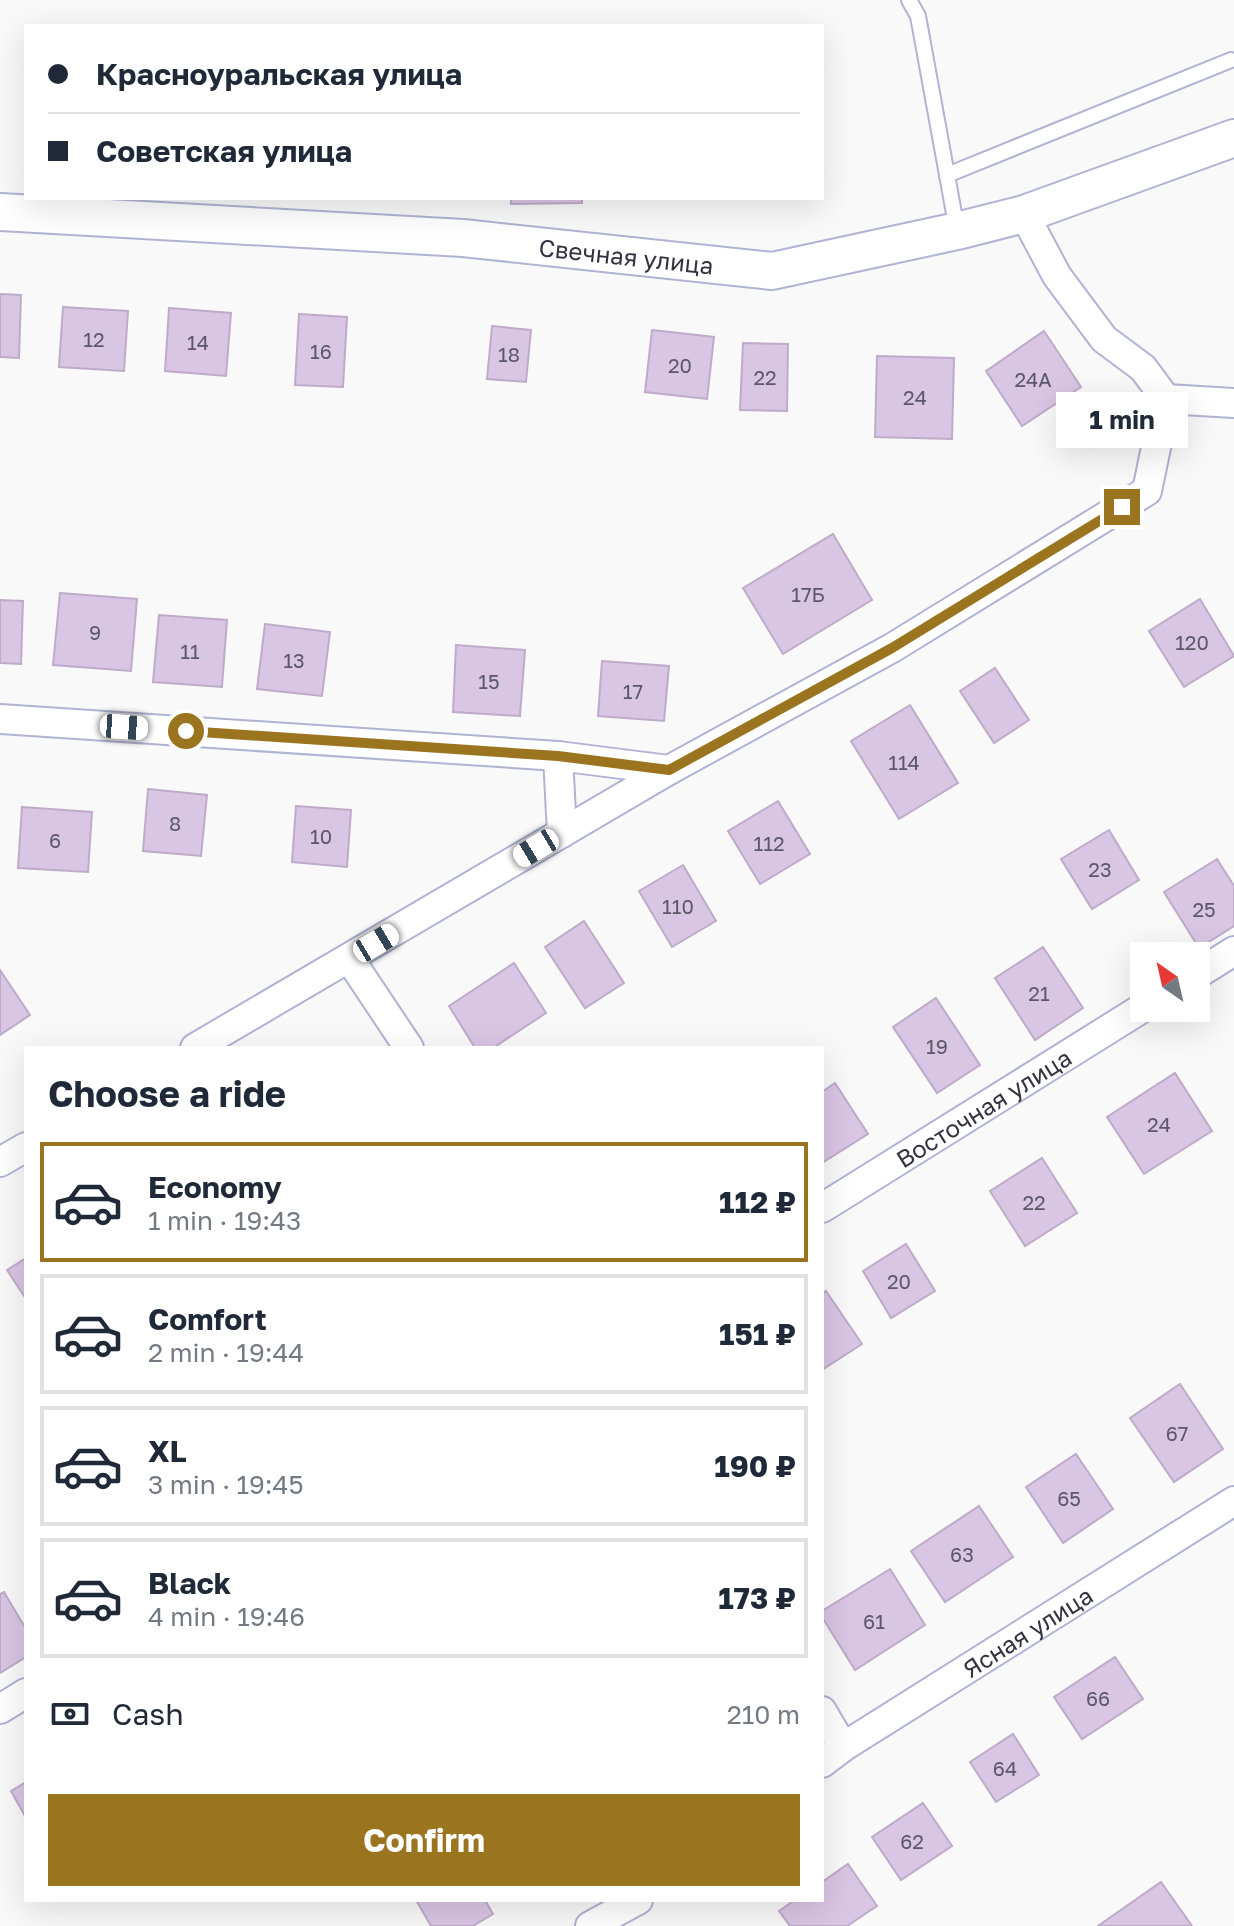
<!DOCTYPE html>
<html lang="en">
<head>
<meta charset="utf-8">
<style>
	:root { --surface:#fff; --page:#f2f2f3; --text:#1f2937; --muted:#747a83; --line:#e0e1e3; --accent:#9b7420 }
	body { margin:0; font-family:"Golos Text",sans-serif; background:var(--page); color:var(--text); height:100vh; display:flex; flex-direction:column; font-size:30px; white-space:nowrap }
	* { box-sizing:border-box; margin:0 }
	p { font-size:26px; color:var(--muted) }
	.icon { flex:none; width:44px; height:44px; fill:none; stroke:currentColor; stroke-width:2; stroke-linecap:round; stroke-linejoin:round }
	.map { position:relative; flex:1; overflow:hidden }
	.details { position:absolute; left:24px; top:1046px; width:800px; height:856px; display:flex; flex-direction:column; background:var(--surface); border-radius:0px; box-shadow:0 8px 32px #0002 }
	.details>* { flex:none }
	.top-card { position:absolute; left:24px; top:24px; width:800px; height:176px; border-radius:0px; box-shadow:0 8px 32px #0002; display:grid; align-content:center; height:176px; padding:0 24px; background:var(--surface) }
	.needle { width:52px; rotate:326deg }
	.buttons { position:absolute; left:1130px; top:942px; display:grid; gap:16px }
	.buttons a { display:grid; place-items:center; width:80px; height:80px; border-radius:0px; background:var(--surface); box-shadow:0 8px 32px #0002; font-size:40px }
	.end { position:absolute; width:36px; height:36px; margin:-18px; border:10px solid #9b7420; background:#fff; box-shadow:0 0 0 4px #fff }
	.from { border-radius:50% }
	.bubble { position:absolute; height:56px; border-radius:0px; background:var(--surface); box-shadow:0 8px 32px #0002; font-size:26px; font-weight:700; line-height:56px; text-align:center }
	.car { position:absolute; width:24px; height:48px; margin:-24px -12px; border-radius:10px; box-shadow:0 0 6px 2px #0007; background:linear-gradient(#fff 24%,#345 0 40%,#fff 0 76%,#345 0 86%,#fff 0) }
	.top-card b { display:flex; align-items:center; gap:28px; height:76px; font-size:30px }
	.top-card b+b { border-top:2px solid var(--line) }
	.top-card i { width:20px; height:20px; background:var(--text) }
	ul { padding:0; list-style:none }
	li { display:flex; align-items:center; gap:24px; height:120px; margin:0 16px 12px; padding:0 8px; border:4px solid var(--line); border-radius:0px }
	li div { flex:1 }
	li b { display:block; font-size:30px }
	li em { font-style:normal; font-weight:700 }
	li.selected { border-color:var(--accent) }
	li>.icon { width:72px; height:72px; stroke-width:1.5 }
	h2 { padding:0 24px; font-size:36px; line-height:96px }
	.pay { display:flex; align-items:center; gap:20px; height:88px; padding:0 24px; font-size:30px }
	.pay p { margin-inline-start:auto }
	.button { display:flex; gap:16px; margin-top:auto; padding:16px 24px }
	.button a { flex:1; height:92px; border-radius:0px; background:var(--accent); color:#fff; font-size:32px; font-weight:700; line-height:92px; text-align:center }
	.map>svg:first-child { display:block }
	.building { fill:#d9c5e4; stroke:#beabc9; stroke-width:2 }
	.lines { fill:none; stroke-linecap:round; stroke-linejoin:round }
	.service-casing { stroke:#b0b3d4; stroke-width:18 }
	.minor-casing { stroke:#b0b3d4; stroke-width:32 }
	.tertiary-casing { stroke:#b0b3d4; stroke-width:40 }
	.service { stroke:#fff; stroke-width:14 }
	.minor { stroke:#fff; stroke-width:28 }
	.tertiary { stroke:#fff; stroke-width:36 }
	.route { stroke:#9b7420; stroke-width:10 }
	.labels { text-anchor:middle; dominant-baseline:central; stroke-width:6; stroke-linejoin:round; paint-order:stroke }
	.number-label { font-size:20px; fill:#5b5869 }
	.street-label { font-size:24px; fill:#313340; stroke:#fff }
</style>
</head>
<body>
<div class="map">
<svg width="1234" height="1926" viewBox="0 0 1234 1926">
	<rect width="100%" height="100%" fill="#f9f9f9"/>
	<g class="building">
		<polygon points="511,198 582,198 582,203 511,204"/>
		<polygon points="0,294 21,295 19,358 0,357"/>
		<polygon points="63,307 128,311 124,371 59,367"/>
		<polygon points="169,308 231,313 226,376 165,371"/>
		<polygon points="299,314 347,317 343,387 295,385"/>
		<polygon points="492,326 531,330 526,382 487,379"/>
		<polygon points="652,330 714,337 707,399 645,392"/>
		<polygon points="1044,331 1081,387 1022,426 986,371"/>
		<polygon points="743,343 788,344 787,411 740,410"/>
		<polygon points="877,356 954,358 952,439 875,437"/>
		<polygon points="833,534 872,600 783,654 743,588"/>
		<polygon points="60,593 137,599 131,671 53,665"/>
		<polygon points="1200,599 1234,656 1184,687 1149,631"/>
		<polygon points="0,600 23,601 21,664 0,663"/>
		<polygon points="159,615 227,620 222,687 153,682"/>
		<polygon points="265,624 330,632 322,696 257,689"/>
		<polygon points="456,645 525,650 520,716 453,712"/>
		<polygon points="602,661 669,666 664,721 598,716"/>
		<polygon points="995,668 1029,720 994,743 960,691"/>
		<polygon points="910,705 958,783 899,819 851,741"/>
		<polygon points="148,789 207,795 201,856 143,851"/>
		<polygon points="778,801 810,854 760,884 728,831"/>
		<polygon points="296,806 351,810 347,867 292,862"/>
		<polygon points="22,807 92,812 88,872 18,868"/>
		<polygon points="1109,830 1139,880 1092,909 1061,859"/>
		<polygon points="1217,859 1234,886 1234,926 1199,948 1164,892"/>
		<polygon points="683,865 716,921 672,947 639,891"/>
		<polygon points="584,921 624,983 585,1008 545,947"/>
		<polygon points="1043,947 1083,1008 1035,1040 995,978"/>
		<polygon points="514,963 546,1013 493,1048 475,1048 449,1006"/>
		<polygon points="0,970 30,1015 0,1035"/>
		<polygon points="936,998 980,1065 937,1093 893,1027"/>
		<polygon points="1175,1073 1212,1131 1144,1174 1107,1117"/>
		<polygon points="835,1083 868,1134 822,1163 822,1092"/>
		<polygon points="1042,1158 1077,1213 1025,1246 990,1191"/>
		<polygon points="906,1244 935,1291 891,1318 863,1271"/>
		<polygon points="26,1258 26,1299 7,1270"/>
		<polygon points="826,1291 862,1344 822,1370 822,1294"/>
		<polygon points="1180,1384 1223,1449 1174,1482 1130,1418"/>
		<polygon points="1076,1454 1113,1509 1063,1543 1026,1487"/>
		<polygon points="979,1506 1013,1557 945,1602 911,1551"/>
		<polygon points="890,1569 925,1625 855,1670 822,1617 822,1611"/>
		<polygon points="4,1592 26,1629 26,1657 0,1673 0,1594"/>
		<polygon points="1115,1657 1143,1699 1082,1739 1054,1697"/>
		<polygon points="1013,1734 1039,1775 996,1802 970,1762"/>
		<polygon points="26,1782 26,1818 11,1791"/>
		<polygon points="923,1803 952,1846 901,1880 872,1837"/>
		<polygon points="848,1864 877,1906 847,1926 790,1926 779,1911 795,1900 822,1900 822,1882"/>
		<polygon points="1161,1882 1192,1926 1098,1926"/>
		<polygon points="416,1900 485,1900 493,1914 473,1926 431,1926"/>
	</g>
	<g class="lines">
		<g class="service-casing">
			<g id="service">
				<polyline points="909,0 918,16 957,230"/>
				<polyline points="947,175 1231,60"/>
			</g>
		</g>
		<g class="minor-casing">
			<g id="minor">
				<polyline points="1024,214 1057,276 1104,339 1143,368 1166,399 1234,403"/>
				<polyline points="0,719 558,756 669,770"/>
				<polyline points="558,756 562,833"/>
				<polyline points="349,958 409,1048"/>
				<polyline points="1196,975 1234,951"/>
				<polyline points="195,1048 669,770 892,648 1147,491 1166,399"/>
				<polyline points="0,1162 26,1147"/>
				<path id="s1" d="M822,1208L1144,1007"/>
				<polyline points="0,1709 26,1693"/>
				<polyline points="822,1711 843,1747"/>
				<path id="s2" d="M822,1763L843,1747L1234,1501"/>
				<polyline points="590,1926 638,1900"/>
			</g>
		</g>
		<g class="tertiary-casing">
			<g id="tertiary">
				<path id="s3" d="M0,212L463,238L772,271L957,231L1024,214L1234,138"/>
			</g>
		</g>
		<use href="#service" class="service"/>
		<use href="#minor" class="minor"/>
		<use href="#tertiary" class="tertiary"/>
	</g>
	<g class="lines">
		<polyline class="route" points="186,731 558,756 669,770 892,648 1122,507"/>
	</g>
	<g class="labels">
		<g class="number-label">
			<text x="94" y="339">12</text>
			<text x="198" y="342">14</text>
			<text x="321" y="351">16</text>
			<text x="509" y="354">18</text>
			<text x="680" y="365">20</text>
			<text x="765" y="377">22</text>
			<text x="1033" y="379">24А</text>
			<text x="915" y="397">24</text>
			<text x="808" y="594">17Б</text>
			<text x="95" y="632">9</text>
			<text x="1192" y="642">120</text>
			<text x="190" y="651">11</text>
			<text x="294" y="660">13</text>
			<text x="489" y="681">15</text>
			<text x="633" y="691">17</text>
			<text x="904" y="762">114</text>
			<text x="175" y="823">8</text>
			<text x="321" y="836">10</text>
			<text x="55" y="840">6</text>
			<text x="769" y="843">112</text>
			<text x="1100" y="869">23</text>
			<text x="678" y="906">110</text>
			<text x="1204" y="909">25</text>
			<text x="1039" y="993">21</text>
			<text x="937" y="1046">19</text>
			<text x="1159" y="1124">24</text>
			<text x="1034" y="1202">22</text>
			<text x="899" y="1281">20</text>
			<text x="1177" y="1433">67</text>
			<text x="1069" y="1498">65</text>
			<text x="962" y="1554">63</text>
			<text x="874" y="1621">61</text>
			<text x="1098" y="1698">66</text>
			<text x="1005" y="1768">64</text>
			<text x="912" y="1841">62</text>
		</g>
		<g class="street-label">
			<text stroke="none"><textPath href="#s3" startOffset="628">Свечная улица</textPath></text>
			<text stroke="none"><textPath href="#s1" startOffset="190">Восточная улица</textPath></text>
			<text stroke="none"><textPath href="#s2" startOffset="244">Ясная улица</textPath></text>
		</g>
	</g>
</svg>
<div class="buttons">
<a><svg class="needle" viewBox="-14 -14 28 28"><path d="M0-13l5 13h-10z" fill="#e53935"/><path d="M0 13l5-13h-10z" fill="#747a83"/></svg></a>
</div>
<i class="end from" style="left:186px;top:731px"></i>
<i class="end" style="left:1122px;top:507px"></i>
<div class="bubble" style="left:1056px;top:392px;width:132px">1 min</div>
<i class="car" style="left:124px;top:727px;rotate:94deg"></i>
<i class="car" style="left:536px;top:848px;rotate:239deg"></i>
<i class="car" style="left:376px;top:943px;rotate:59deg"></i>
<div class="top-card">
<b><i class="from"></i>Красноуральская улица</b>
<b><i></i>Советская улица</b>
</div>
<section class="details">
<h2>Choose a ride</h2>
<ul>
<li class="selected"><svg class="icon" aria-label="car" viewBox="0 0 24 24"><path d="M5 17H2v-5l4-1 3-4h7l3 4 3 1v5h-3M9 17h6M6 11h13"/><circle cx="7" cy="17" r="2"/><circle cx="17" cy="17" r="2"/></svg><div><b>Economy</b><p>1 min · 19:43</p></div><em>112 ₽</em></li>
<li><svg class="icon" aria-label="car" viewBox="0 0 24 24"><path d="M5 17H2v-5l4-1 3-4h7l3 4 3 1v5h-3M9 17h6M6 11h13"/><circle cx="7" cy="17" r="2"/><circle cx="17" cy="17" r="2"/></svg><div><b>Comfort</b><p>2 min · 19:44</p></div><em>151 ₽</em></li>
<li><svg class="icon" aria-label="car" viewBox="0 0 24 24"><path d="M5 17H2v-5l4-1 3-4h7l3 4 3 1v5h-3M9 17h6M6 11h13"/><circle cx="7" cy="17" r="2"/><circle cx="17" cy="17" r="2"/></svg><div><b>XL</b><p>3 min · 19:45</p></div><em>190 ₽</em></li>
<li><svg class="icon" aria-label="car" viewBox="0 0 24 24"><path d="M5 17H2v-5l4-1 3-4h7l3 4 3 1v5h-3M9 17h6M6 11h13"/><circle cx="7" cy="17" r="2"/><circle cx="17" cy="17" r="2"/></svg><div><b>Black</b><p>4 min · 19:46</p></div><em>173 ₽</em></li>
</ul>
<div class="pay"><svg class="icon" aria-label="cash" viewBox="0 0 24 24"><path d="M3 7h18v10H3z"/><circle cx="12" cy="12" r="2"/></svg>Cash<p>210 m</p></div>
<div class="button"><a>Confirm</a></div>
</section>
</div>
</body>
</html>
